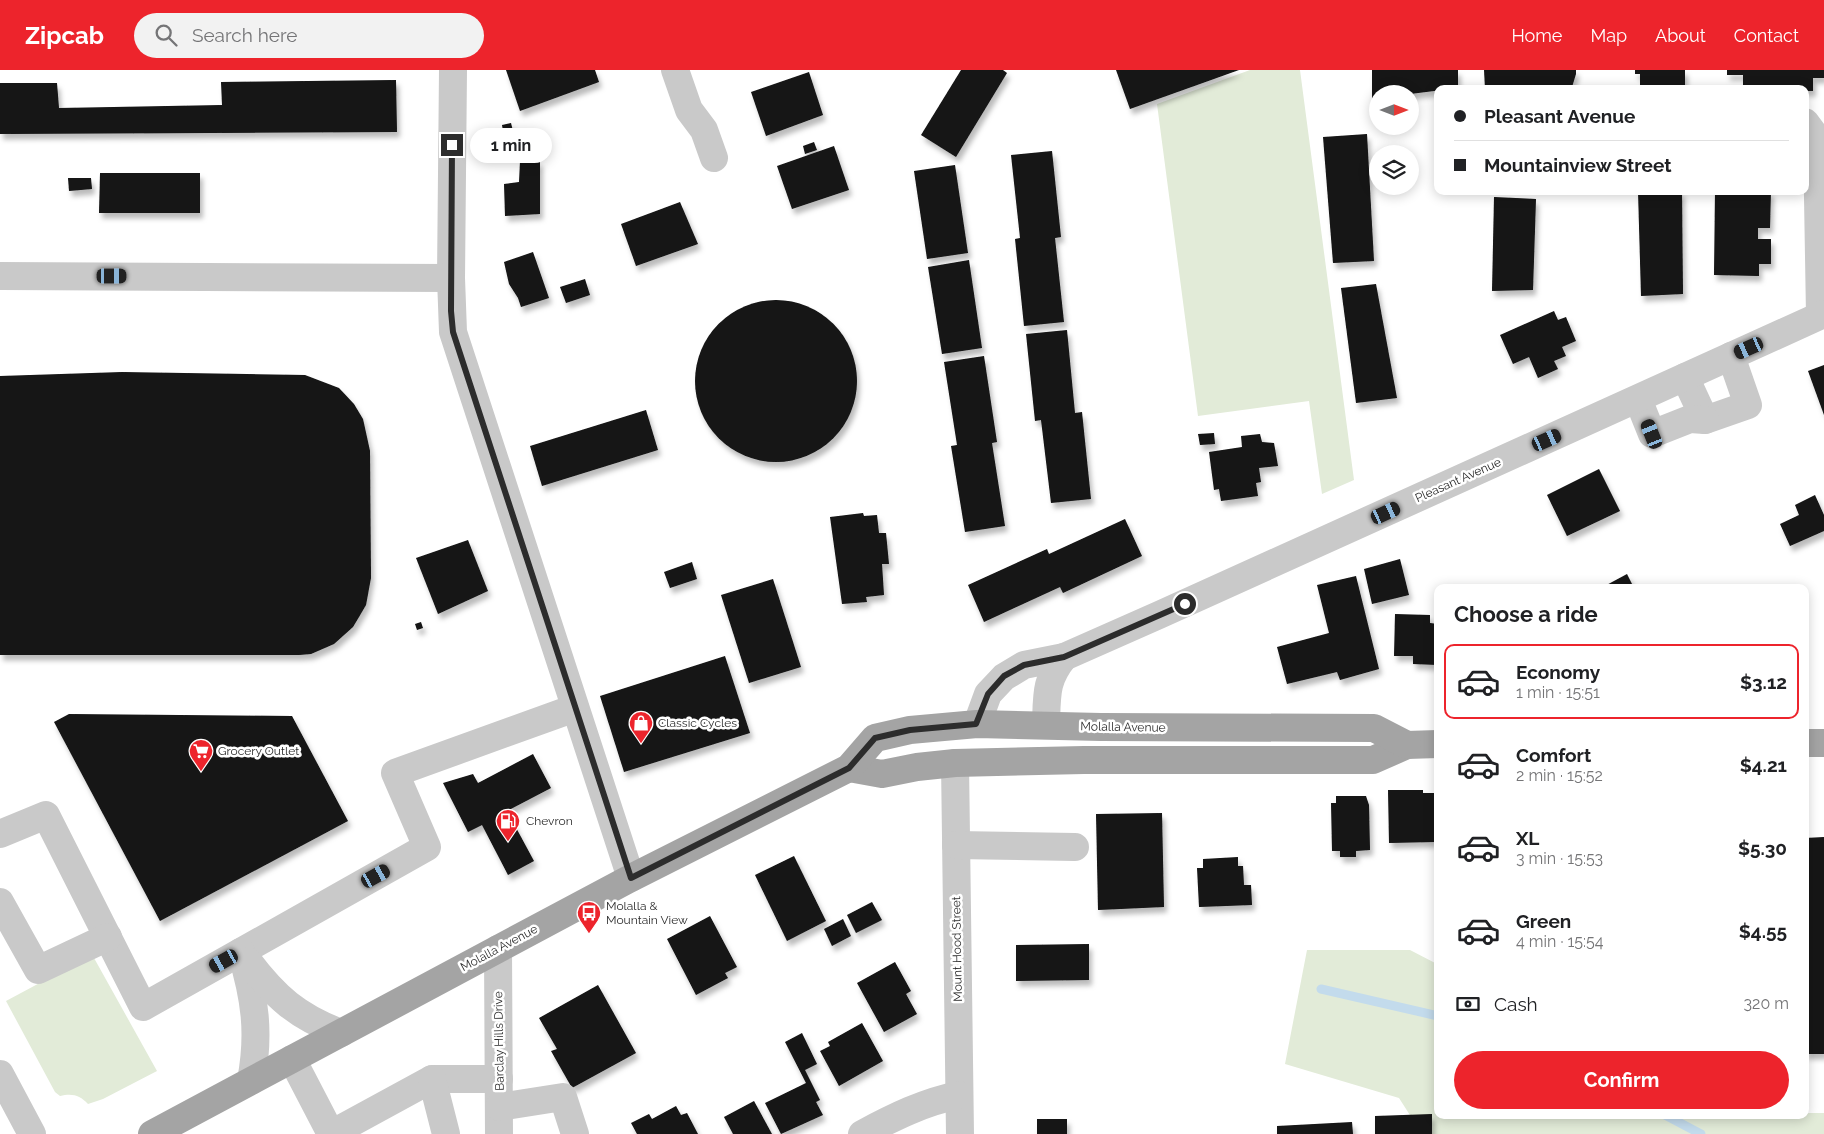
<!DOCTYPE html>
<html lang="en">
<head>
<meta charset="utf-8">
<style>
	:root { --surface:#fff; --page:#f2f2f2; --text:#202124; --muted:#757577; --line:#e0e0e0; --accent:#ed242c }
	body { margin:0; font-family:Raleway,sans-serif; background:var(--page); color:var(--text); height:100vh; display:flex; flex-direction:column; font-size:19px; white-space:nowrap }
	* { box-sizing:border-box; margin:0 }
	p { font-size:16px; color:var(--muted) }
	.icon { flex:none; width:28px; height:28px; fill:none; stroke:currentColor; stroke-width:2; stroke-linecap:round; stroke-linejoin:round }
	.map { position:relative; flex:1; overflow:hidden }
	.sheet { position:absolute; left:1434px; top:514px; width:375px; height:535px; display:flex; flex-direction:column; background:var(--surface); border-radius:10px; box-shadow:0 2px 12px #0003 }
	.sheet>* { flex:none }
	.banner { position:absolute; left:1434px; top:15px; width:375px; height:110px; border-radius:10px; box-shadow:0 2px 12px #0003; display:grid; align-content:center; height:110px; padding:0 20px; background:var(--surface) }
	.needle { width:32px; rotate:90deg }
	.controls { position:absolute; left:1369px; top:15px; display:grid; gap:10px }
	.controls a { display:grid; place-items:center; width:50px; height:50px; border-radius:50%; background:var(--surface); box-shadow:0 2px 12px #0003; font-size:25px }
	.end { position:absolute; width:22px; height:22px; margin:-11px; border:6px solid #2c2c2c; background:#fff; box-shadow:0 0 0 2px #fff }
	.from { border-radius:50% }
	.bubble { position:absolute; height:35px; border-radius:18px; background:var(--surface); box-shadow:0 2px 12px #0003; font-size:16px; font-weight:700; line-height:35px; text-align:center }
	.car { position:absolute; width:15px; height:30px; margin:-15px -8px; border-radius:6px; box-shadow:0 0 4px 1px #0007; background:linear-gradient(#222 24%,#8ab4d8 0 40%,#222 0 76%,#8ab4d8 0 86%,#222 0) }
	.banner b { display:flex; align-items:center; gap:18px; height:48px; font-size:19px }
	.banner b+b { border-top:1px solid var(--line) }
	.banner i { width:12px; height:12px; background:var(--text) }
	ul { padding:0; list-style:none }
	li { display:flex; align-items:center; gap:15px; height:75px; margin:0 10px 8px; padding:0 10px; border:2px solid transparent; border-radius:10px }
	li div { flex:1 }
	li b { display:block; font-size:19px }
	li em { font-style:normal; font-weight:700 }
	li.on { border-color:var(--accent) }
	li>.icon { width:45px; height:45px; stroke-width:1.5 }
	h2 { padding:0 20px; font-size:22px; line-height:60px }
	.pay { display:flex; align-items:center; gap:12px; height:55px; padding:0 20px; font-size:19px }
	.pay p { margin-inline-start:auto }
	.primary-button { display:flex; gap:10px; margin-top:auto; padding:10px 20px }
	.primary-button a { flex:1; height:58px; border-radius:30px; background:var(--accent); color:#fff; font-size:20px; font-weight:700; line-height:58px; text-align:center }
	header { display:flex; align-items:center; gap:30px; box-sizing:border-box; height:70px; padding:0 25px; background:var(--accent); color:#fff }
	header strong { font-size:24px }
	nav { display:flex; gap:28px; margin-inline-start:auto; font-size:18px }
	.search { width:350px; height:45px; background:var(--page); display:flex; align-items:center; gap:12px; box-sizing:border-box; padding:0 18px; border-radius:28px; color:var(--muted); font-size:19px }
	.map>svg:first-child { display:block }
	.green { fill:#e2ebd8 }
	.lines { fill:none; stroke-linecap:round; stroke-linejoin:round }
	.stream { stroke:#c3dbec; stroke-width:9 }
	.building { fill:#131313; filter:url(#shadow) }
	.minor { stroke:#c9c9c9; stroke-width:28 }
	.major { stroke:#a4a4a4; stroke-width:28 }
	.route { stroke:#2c2c2c; stroke-width:6 }
	.labels { text-anchor:middle; dominant-baseline:central; stroke-width:5; stroke-linejoin:round; paint-order:stroke }
	.street-label { font-size:12px; fill:#2c2c2c; stroke:#fff }
	.poi-label { font-size:12px; fill:#2c2c2c; stroke:#fff; text-anchor:start }
</style>
</head>
<body>
<header>
<strong>Zipcab</strong>
<div class="search"><svg class="icon" aria-label="search" viewBox="0 0 24 24"><circle cx="10" cy="10" r="6"/><path d="M15 15l6 6"/></svg>Search here</div>
<nav><a>Home</a><a>Map</a><a>About</a><a>Contact</a></nav>
</header>
<div class="map">
<svg width="1824" height="1064" viewBox="0 0 1824 1064">
	<defs>
		<filter id="shadow"><feDropShadow dx="3" dy="5.5" stdDeviation="2.5" flood-color="#0004"/></filter>
	</defs>
	<rect width="100%" height="100%" fill="#fff"/>
	<g class="green">
		<polygon points="1250,0 1300,0 1354,410 1322,424 1309,331 1198,346 1157,34"/>
		<polygon points="1307,880 1410,880 1437,894 1438,1045 1805,1045 1805,1043 1824,1043 1824,1064 1422,1064 1399,1028 1285,994"/>
		<path d="M90,886L94,888L157,1001L103,1029L88,1034C80,1025 72,1023 60,1026L55,1022L6,931Z"/>
	</g>
	<g class="lines">
		<g class="stream">
			<polyline points="1321,919 1438,946"/>
			<polyline points="1665,1045 1701,1064"/>
		</g>
	</g>
	<g class="building">
		<polygon points="506,0 595,0 599,12 520,41"/>
		<polygon points="961,0 1003,0 1007,3 956,87 921,65"/>
		<polygon points="1116,0 1239,0 1130,39"/>
		<polygon points="1372,0 1458,0 1458,18 1410,24 1378,24 1378,28 1372,29"/>
		<polygon points="1484,0 1576,0 1576,4 1572,17 1485,19"/>
		<polygon points="1635,0 1685,0 1685,19 1640,19 1640,4 1635,4"/>
		<polygon points="1727,0 1824,0 1824,8 1813,8 1813,21 1805,21 1805,19 1743,19 1743,5 1727,5"/>
		<polygon points="809,2 823,45 766,66 751,22"/>
		<polygon points="396,10 397,62 0,64 0,13 57,13 59,38 222,35 221,12"/>
		<polygon points="511,53 514,65 504,67 502,55"/>
		<polygon points="1367,64 1374,191 1333,193 1323,67"/>
		<polygon points="814,72 817,80 805,84 803,76"/>
		<polygon points="834,76 849,120 792,139 777,96"/>
		<polygon points="1052,81 1061,167 1055,168 1064,252 1024,256 1015,169 1020,168 1011,85"/>
		<polygon points="520,91 540,91 540,144 505,146 504,114 519,112"/>
		<polygon points="955,95 968,183 927,189 914,101"/>
		<polygon points="100,103 200,103 200,143 99,143"/>
		<polygon points="68,108 91,108 92,119 69,121"/>
		<polygon points="1638,121 1682,121 1683,224 1641,226"/>
		<polygon points="1715,121 1771,121 1770,158 1758,158 1758,169 1771,169 1771,194 1759,194 1759,206 1714,205"/>
		<polygon points="1494,127 1536,129 1533,220 1492,221"/>
		<polygon points="680,132 698,174 636,196 621,154"/>
		<polygon points="533,182 549,228 521,237 518,228 509,214 504,192"/>
		<polygon points="969,190 982,278 942,284 928,197"/>
		<polygon points="585,209 590,225 566,233 560,217"/>
		<polygon points="1376,214 1397,328 1356,333 1341,218"/>
		<circle cx="776" cy="311" r="81"/>
		<polygon points="1554,241 1558,250 1566,247 1576,271 1562,277 1566,286 1554,291 1558,299 1538,308 1529,287 1513,294 1500,265"/>
		<polygon points="1067,260 1075,343 1082,342 1091,429 1051,433 1041,350 1035,351 1026,264"/>
		<polygon points="984,286 997,372 992,373 1005,456 965,462 951,376 957,375 944,292"/>
		<polygon points="1824,295 1824,345 1808,301"/>
		<polygon points="122,302 305,305 339,318 354,334 363,349 370,381 371,508 366,535 359,547 353,557 334,574 311,584 299,585 0,585 0,306"/>
		<polygon points="646,340 658,380 542,416 530,376"/>
		<polygon points="1214,363 1215,374 1200,375 1198,364"/>
		<polygon points="1260,364 1262,372 1274,373 1278,396 1259,398 1261,412 1256,413 1258,426 1221,431 1219,419 1214,420 1209,382 1242,377 1241,366"/>
		<polygon points="1599,399 1620,441 1567,466 1547,425"/>
		<polygon points="1815,425 1824,445 1824,461 1790,476 1780,454 1799,445 1795,435"/>
		<polygon points="863,443 864,446 877,445 879,463 886,463 889,494 882,494 884,525 866,527 867,532 842,534 830,447"/>
		<polygon points="1125,449 1142,486 1063,523 1060,517 984,552 968,515 1047,479 1049,484"/>
		<polygon points="468,470 488,521 438,544 416,488"/>
		<polygon points="1400,489 1409,525 1372,534 1364,499"/>
		<polygon points="692,492 697,509 670,518 664,502"/>
		<polygon points="1627,504 1634,518 1601,518"/>
		<polygon points="1356,506 1379,599 1340,610 1337,602 1287,614 1277,577 1329,563 1317,515"/>
		<polygon points="773,509 801,597 749,613 721,525"/>
		<polygon points="1395,544 1430,545 1430,553 1438,554 1438,595 1413,594 1413,586 1394,586"/>
		<polygon points="421,552 423,558 417,560 415,554"/>
		<polygon points="725,586 750,663 624,702 600,626"/>
		<polygon points="69,644 292,646 348,751 160,851 54,652"/>
		<polygon points="533,684 551,718 507,741 534,791 508,805 482,755 468,762 443,713 473,704 478,713"/>
		<polygon points="1388,720 1423,720 1423,723 1438,723 1435,772 1389,773"/>
		<polygon points="1336,726 1366,726 1369,735 1370,780 1356,781 1356,787 1340,787 1340,781 1332,781 1331,733 1336,733"/>
		<polygon points="1162,743 1164,837 1098,840 1096,744"/>
		<polygon points="1824,767 1824,984 1805,984 1805,768"/>
		<polygon points="794,786 826,851 787,871 755,805"/>
		<polygon points="1238,787 1238,796 1243,796 1244,815 1251,815 1252,835 1199,837 1197,798 1203,798 1203,789"/>
		<polygon points="872,832 882,850 856,863 847,845"/>
		<polygon points="710,846 737,897 725,903 728,908 696,925 667,869"/>
		<polygon points="843,849 851,866 832,876 824,859"/>
		<polygon points="1089,874 1089,910 1016,911 1016,875"/>
		<polygon points="895,892 911,921 906,924 917,944 884,962 857,913"/>
		<polygon points="598,915 636,983 572,1018 551,981 557,979 539,948"/>
		<polygon points="862,953 883,991 839,1016 820,981 830,976 828,972"/>
		<polygon points="802,963 817,994 805,1000 820,1030 816,1032 823,1045 781,1064 765,1033 806,1013 785,972"/>
		<polygon points="754,1031 772,1064 733,1064 724,1047"/>
		<polygon points="676,1036 681,1045 687,1043 698,1064 637,1064 631,1053 649,1044 652,1049"/>
		<polygon points="1432,1044 1432,1064 1375,1064 1375,1046"/>
		<rect x="1037" y="1049" width="30" height="15"/>
		<polygon points="1352,1052 1353,1064 1277,1064 1277,1056"/>
	</g>
	<g class="lines">
		<g class="minor">
			<polyline points="453,0 451,208 453,262 631,808"/>
			<polyline points="675,0 689,40 704,60 714,88"/>
			<polyline points="1805,52 1817,68 1820,245"/>
			<polyline points="0,206 451,208"/>
			<polyline points="1685,307 1705,350 1748,335 1731,286"/>
			<polyline points="1638,329 1652,364 1690,349 1705,350"/>
			<polyline points="977,654 988,624 1004,607 1024,595 1064,587 1159,545 1824,244"/>
			<path d="M1046,655C1047,626 1045,610 1064,587"/>
			<polyline points="955,693 960,1064"/>
			<polyline points="0,764 46,745 143,937 427,777 395,703 575,638"/>
			<polyline points="956,775 1075,777"/>
			<polyline points="0,832 38,900 108,867"/>
			<polyline points="498,879 499,1064"/>
			<path d="M241,882C255,928 260,963 251,1011"/>
			<path d="M248,891C275,927 298,947 341,963"/>
			<polyline points="292,989 331,1064 432,1009 499,1009"/>
			<polyline points="0,1004 32,1064"/>
			<polyline points="432,1009 446,1064"/>
			<polyline points="499,1037 563,1027 575,1064"/>
			<path d="M862,1064C894,1047 924,1032 959,1025"/>
		</g>
		<g class="major">
			<polyline points="1805,673 1824,673"/>
			<polyline points="849,698 882,704 917,697 955,693 1084,690 1373,690 1407,675 1438,674"/>
			<polyline points="152,1064 631,808 849,698 875,668 910,660 977,654 1101,657 1374,658 1407,675"/>
		</g>
	</g>
	<g class="lines">
		<polyline class="route" points="452,75 451,241 453,262 631,808 849,698 875,668 910,660 976,654 988,624 1004,606 1024,595 1064,587 1185,534"/>
	</g>
	<defs>
		<g id="shop-pin" transform="scale(1.25)"><path d="M0 17L-7.5 6A9.5 9.5 0 1 1 7.5 6Z" fill="#ed242c" stroke="#fff"/><path d="M-5-2.5h2.3a2.7 3.5 0 0 1 5.4 0H5L5.5 6h-11ZM-1.5-2.5h3a1.5 2.3 0 0 0-3 0Z" fill="#fff"/></g>
		<g id="supermarket-pin" transform="scale(1.25)"><path d="M0 17L-7.5 6A9.5 9.5 0 1 1 7.5 6Z" fill="#ed242c" stroke="#fff"/><path d="M-6-5.5h2.5l.6 2H6L4.5 2H-2.5L-4.4-4H-6ZM-1.5 3.2a1.3 1.3 0 1 0 .1 0ZM3 3.2a1.3 1.3 0 1 0 .1 0Z" fill="#fff"/></g>
		<g id="fuel-pin" transform="scale(1.25)"><path d="M0 17L-7.5 6A9.5 9.5 0 1 1 7.5 6Z" fill="#ed242c" stroke="#fff"/><path d="M-5.5-6h7V0h2V4h1.3V-2.5L3-4.5l.8-.8L6-3V5H2.5V1h-1V6h-7ZM-4.2-4.7v3.2H.2V-4.7Z" fill="#fff"/></g>
		<g id="bus-pin" transform="scale(1.25)"><path d="M0 17L-7.5 6A9.5 9.5 0 1 1 7.5 6Z" fill="#ed242c" stroke="#fff"/><path d="M-5-6H5V4H4V6H2V4H-2V6H-4V4H-5ZM-3.5-4V0h7V-4ZM-3.5 1.2v1.5H-2V1.2ZM2 1.2v1.5H3.5V1.2Z" fill="#fff"/></g>
	</defs>
	<g fill-rule="evenodd">
		<use href="#shop-pin" x="641" y="653"/>
		<use href="#supermarket-pin" x="201" y="681"/>
		<use href="#fuel-pin" x="508" y="751"/>
		<use href="#bus-pin" x="589" y="843"/>
	</g>
	<g class="labels">
		<g class="street-label">
			<text transform="translate(1458 410) rotate(-24)">Pleasant Avenue</text>
			<text transform="translate(1123 657) rotate(1)">Molalla Avenue</text>
			<text transform="translate(499 878) rotate(-28)">Molalla Avenue</text>
			<text transform="translate(957 879) rotate(-91)">Mount Hood Street</text>
			<text transform="translate(499 971) rotate(-91)">Barclay Hills Drive</text>
		</g>
		<g class="poi-label">
			<text x="658" y="653">Classic Cycles</text>
			<text x="218" y="681">Grocery Outlet</text>
			<text x="526" y="751">Chevron</text>
			<text x="606" y="836">Molalla &amp;<tspan x="606" dy="14">Mountain View</tspan></text>
		</g>
	</g>
</svg>
<div class="controls">
<a><svg class="needle" viewBox="-14 -14 28 28"><path d="M0-13l5 13h-10z" fill="#e53935"/><path d="M0 13l5-13h-10z" fill="#757577"/></svg></a>
<a><svg class="icon" aria-label="layers" viewBox="0 0 24 24"><path d="M12 4l9 5-9 5-9-5zM3 14l9 5 9-5"/></svg></a>
</div>
<i class="end from" style="left:1185px;top:534px"></i>
<i class="end" style="left:452px;top:75px"></i>
<div class="bubble" style="left:470px;top:58px;width:82px">1 min</div>
<i class="car" style="left:112px;top:206px;rotate:90deg"></i>
<i class="car" style="left:1749px;top:278px;rotate:246deg"></i>
<i class="car" style="left:1652px;top:364px;rotate:338deg"></i>
<i class="car" style="left:1547px;top:370px;rotate:66deg"></i>
<i class="car" style="left:1386px;top:443px;rotate:65deg"></i>
<i class="car" style="left:376px;top:806px;rotate:61deg"></i>
<i class="car" style="left:224px;top:891px;rotate:241deg"></i>
<div class="banner">
<b><i class="from"></i>Pleasant Avenue</b>
<b><i></i>Mountainview Street</b>
</div>
<section class="sheet">
<h2>Choose a ride</h2>
<ul>
<li class="on"><svg class="icon" aria-label="car" viewBox="0 0 24 24"><path d="M5 17H2v-5l4-1 3-4h7l3 4 3 1v5h-3M9 17h6M6 11h13"/><circle cx="7" cy="17" r="2"/><circle cx="17" cy="17" r="2"/></svg><div><b>Economy</b><p>1 min · 15:51</p></div><em>$3.12</em></li>
<li><svg class="icon" aria-label="car" viewBox="0 0 24 24"><path d="M5 17H2v-5l4-1 3-4h7l3 4 3 1v5h-3M9 17h6M6 11h13"/><circle cx="7" cy="17" r="2"/><circle cx="17" cy="17" r="2"/></svg><div><b>Comfort</b><p>2 min · 15:52</p></div><em>$4.21</em></li>
<li><svg class="icon" aria-label="car" viewBox="0 0 24 24"><path d="M5 17H2v-5l4-1 3-4h7l3 4 3 1v5h-3M9 17h6M6 11h13"/><circle cx="7" cy="17" r="2"/><circle cx="17" cy="17" r="2"/></svg><div><b>XL</b><p>3 min · 15:53</p></div><em>$5.30</em></li>
<li><svg class="icon" aria-label="car" viewBox="0 0 24 24"><path d="M5 17H2v-5l4-1 3-4h7l3 4 3 1v5h-3M9 17h6M6 11h13"/><circle cx="7" cy="17" r="2"/><circle cx="17" cy="17" r="2"/></svg><div><b>Green</b><p>4 min · 15:54</p></div><em>$4.55</em></li>
</ul>
<div class="pay"><svg class="icon" aria-label="cash" viewBox="0 0 24 24"><path d="M3 7h18v10H3z"/><circle cx="12" cy="12" r="2"/></svg>Cash<p>320 m</p></div>
<div class="primary-button"><a>Confirm</a></div>
</section>
</div>
</body>
</html>
